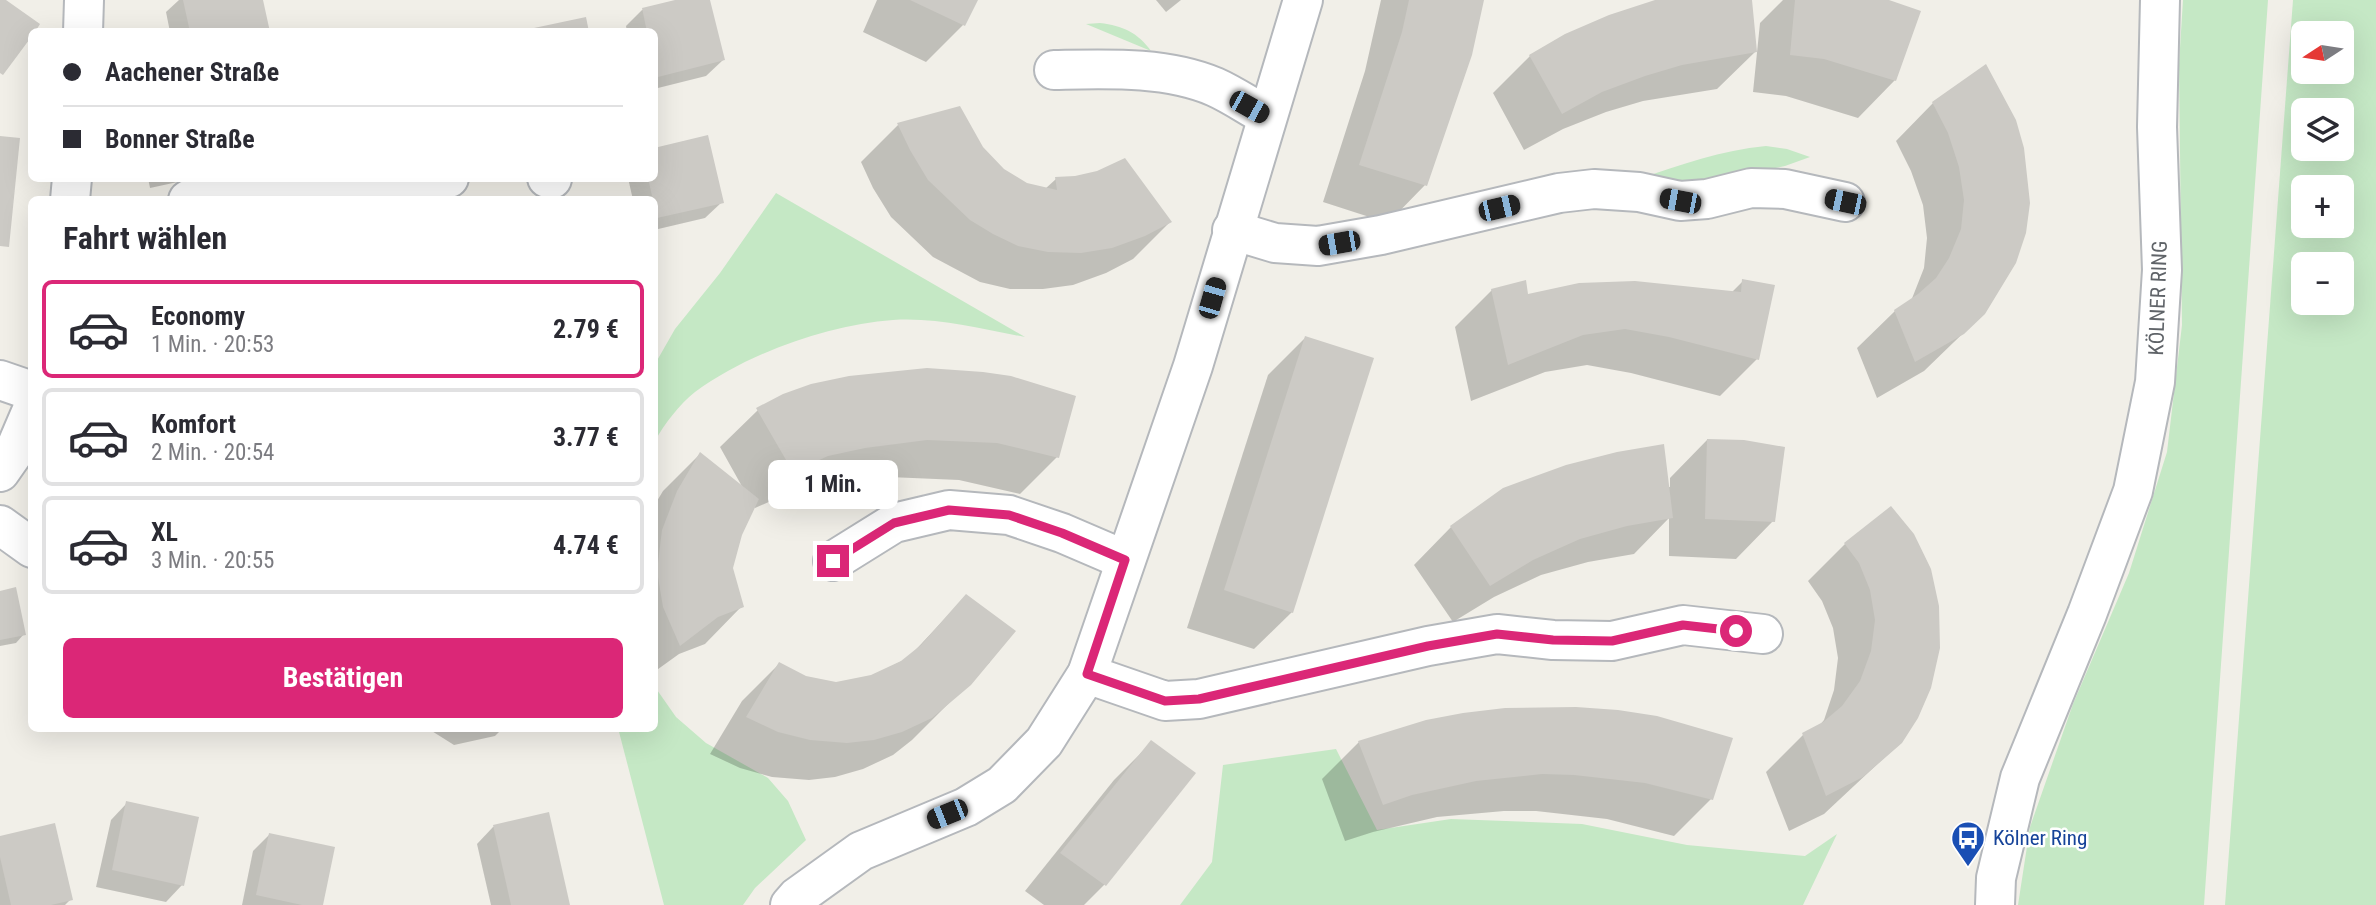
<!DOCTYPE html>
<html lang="de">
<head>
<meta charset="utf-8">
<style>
	:root { --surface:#fff; --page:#f2f2f3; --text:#2b2b33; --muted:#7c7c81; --line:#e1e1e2; --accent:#db2777 }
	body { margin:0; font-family:"Roboto Condensed",sans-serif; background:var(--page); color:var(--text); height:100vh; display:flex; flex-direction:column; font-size:26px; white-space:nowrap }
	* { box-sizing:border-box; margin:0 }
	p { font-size:23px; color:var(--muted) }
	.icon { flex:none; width:38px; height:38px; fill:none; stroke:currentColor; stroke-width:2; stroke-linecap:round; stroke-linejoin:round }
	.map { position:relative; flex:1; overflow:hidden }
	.drawer { position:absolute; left:28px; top:196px; width:630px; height:536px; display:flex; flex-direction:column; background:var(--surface); border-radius:10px; box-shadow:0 7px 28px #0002 }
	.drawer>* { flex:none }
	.top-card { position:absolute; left:28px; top:28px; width:630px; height:154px; border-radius:10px; box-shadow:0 7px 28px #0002; display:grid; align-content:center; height:154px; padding:0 35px; background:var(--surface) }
	.needle { width:46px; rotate:258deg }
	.fabs { position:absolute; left:2291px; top:21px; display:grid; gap:14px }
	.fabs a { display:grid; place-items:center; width:63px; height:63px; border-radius:10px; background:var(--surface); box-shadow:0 7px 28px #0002; font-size:35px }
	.end { position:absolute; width:32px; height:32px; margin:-16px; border:9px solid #db2777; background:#fff; box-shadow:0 0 0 4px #fff }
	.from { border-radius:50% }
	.bubble { position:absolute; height:49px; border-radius:10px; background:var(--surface); box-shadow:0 7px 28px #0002; font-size:23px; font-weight:700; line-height:49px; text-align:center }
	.car { position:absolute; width:21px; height:42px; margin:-21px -10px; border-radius:9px; box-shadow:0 0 5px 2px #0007; background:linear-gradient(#222 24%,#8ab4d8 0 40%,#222 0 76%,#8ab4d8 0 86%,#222 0) }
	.top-card b { display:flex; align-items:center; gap:24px; height:66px; font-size:26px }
	.top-card b+b { border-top:2px solid var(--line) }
	.top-card i { width:18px; height:18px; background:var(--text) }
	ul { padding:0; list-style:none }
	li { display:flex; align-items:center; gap:21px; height:98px; margin:0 14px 10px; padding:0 21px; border:4px solid var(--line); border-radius:10px }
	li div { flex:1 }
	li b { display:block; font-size:26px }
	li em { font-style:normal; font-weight:700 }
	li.on { border-color:var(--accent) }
	li>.icon { width:63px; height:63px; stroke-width:1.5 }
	h2 { padding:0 35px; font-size:32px; line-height:84px }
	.primary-button { display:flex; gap:14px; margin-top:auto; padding:14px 35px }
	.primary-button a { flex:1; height:80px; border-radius:10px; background:var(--accent); color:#fff; font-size:28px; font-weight:700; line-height:80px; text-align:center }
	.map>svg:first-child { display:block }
	.green { fill:#c5e8c5; fill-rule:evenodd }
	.shadow { fill:#0003 }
	.building { fill:#cccac5 }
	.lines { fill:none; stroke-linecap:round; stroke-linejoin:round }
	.minor-casing { stroke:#b5b8bc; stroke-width:42 }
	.minor { stroke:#fff; stroke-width:38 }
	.route { stroke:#db2777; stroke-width:9 }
	.labels { text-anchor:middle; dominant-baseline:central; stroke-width:5; stroke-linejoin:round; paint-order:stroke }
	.street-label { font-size:21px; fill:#5f6368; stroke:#fff }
	.transit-label { font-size:21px; fill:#164399; stroke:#fff; text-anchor:start }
</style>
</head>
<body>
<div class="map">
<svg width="2376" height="905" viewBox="0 0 2376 905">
	<rect width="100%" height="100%" fill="#f1efe8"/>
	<g class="green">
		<polygon points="2183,0 2268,0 2204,905 2018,905 2030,827 2073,704 2129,573 2167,452 2182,325 2179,64"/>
		<path d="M2293,0H2376V905H2225ZM2342,33V72H2303V33ZM2342,110V149H2303V110ZM2342,187V226H2303V187ZM2342,264V303H2303V264Z"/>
		<path d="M1100,23C1123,26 1137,32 1151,51L1086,24Z"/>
		<path d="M1766,146L1787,149L1810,157L1785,166L1707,183L1638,179C1681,165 1721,150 1766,146Z"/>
		<path d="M776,193L1025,337C982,329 937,317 893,320C828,325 748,353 695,392C679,405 665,423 655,441V364L675,329L720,273Z"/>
		<polygon points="655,687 676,717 706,743 768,778 788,801 806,840 755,888 743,905 664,905 618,728 654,728"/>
		<polygon points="1336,749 1377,830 1451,819 1582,824 1687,845 1805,856 1837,834 1803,905 1180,905 1212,862 1223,765"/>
	</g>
	<g class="shadow">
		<polygon points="179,0 262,0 268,32 170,32 166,12"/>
		<polygon points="683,0 708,0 723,60 706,76 654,89 654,32 627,32 626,26 642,10"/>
		<polygon points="877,0 976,0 963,25 926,62 863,32"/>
		<polygon points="1156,0 1181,0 1166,12"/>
		<polygon points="1381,0 1482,0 1425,185 1388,223 1323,202 1365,71"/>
		<polygon points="1662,0 1750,0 1755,52 1717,89 1643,101 1606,112 1563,129 1524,150 1493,93 1530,56"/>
		<polygon points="1783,0 1883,0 1895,80 1858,118 1786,96 1753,92 1760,23"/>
		<polygon points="1933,103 2014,120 1984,313 1924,371 1877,398 1857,348 1895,311 1911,301 1924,268 1927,238 1923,205 1911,171 1896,141"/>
		<polygon points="960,108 981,148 1003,171 1027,185 1045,189 1056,179 1170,222 1133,259 1106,273 1073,285 1043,289 1010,289 980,282 933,257 891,217 873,188 861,162 898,125"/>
		<polygon points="148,178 196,178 150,188"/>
		<polygon points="628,178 654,178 722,202 705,218 654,230 654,200 633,200"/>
		<polygon points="1743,281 1757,359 1720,396 1631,373 1587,365 1545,372 1471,401 1455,327 1492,290 1527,296 1635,282 1732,292"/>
		<polygon points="1305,338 1292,612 1254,649 1187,628 1268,375"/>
		<polygon points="957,371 1057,457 1020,494 959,480 889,477 826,484 789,493 755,508 754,506 740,535 731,568 742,606 705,644 679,654 654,672 654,506 663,491 700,454 744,490 720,447 758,410"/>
		<polygon points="1707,440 1773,521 1736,559 1669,556 1669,518 1634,554 1588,562 1541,575 1494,597 1453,622 1414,565 1451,527 1504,489 1670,487 1670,478"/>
		<polygon points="1890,508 1901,742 1824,814 1789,831 1766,772 1803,735 1819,726 1824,720 1834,690 1838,658 1833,628 1822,601 1808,581 1845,544"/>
		<polygon points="0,592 24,634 16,643 0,646"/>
		<polygon points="966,596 990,662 912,740 893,755 863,769 835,777 809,780 772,777 740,768 710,754 742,701 779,664 805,677 836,684 872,676 908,658"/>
		<polygon points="1618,712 1711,799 1674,836 1607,819 1536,811 1504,811 1437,817 1373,832 1345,841 1322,779 1359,742"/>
		<polygon points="427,728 503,728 495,736 454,745"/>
		<polygon points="1151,743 1194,774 1104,885 1084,905 1044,905 1025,891 1114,780"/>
		<polygon points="127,803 182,885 166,902 96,887 111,820"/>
		<polygon points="547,814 568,905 491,905 477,844 493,827"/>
		<polygon points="269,835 321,905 242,905 253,851"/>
		<polygon points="0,838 71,899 65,905 0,905"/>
	</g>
	<g class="building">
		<polygon points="0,0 6,0 40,24 35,32 32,32 32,36 3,75 0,73"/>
		<polygon points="183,0 263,0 270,32 190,32"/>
		<polygon points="675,0 710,0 725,60 658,77 654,62 654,32 647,32 642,8"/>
		<polygon points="910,0 978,0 965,26"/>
		<polygon points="1409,0 1484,0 1472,55 1427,186 1359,165 1402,32"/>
		<polygon points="1655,0 1752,0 1757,52 1682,65 1645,76 1602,92 1562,114 1529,55 1565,34 1609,15"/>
		<polygon points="1795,0 1889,0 1921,11 1896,81 1824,59 1790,55"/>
		<polygon points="586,17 589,32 534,32 534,28"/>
		<polygon points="1986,64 2016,120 2024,148 2030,203 2026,233 2016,263 1985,314 1964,334 1915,362 1894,310 1918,294 1936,278 1949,258 1961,229 1964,200 1959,167 1948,133 1932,102"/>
		<polygon points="960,106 983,147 1004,169 1027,183 1057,190 1055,177 1075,176 1097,171 1125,158 1172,222 1145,236 1112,248 1081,253 1048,252 1018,246 993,234 970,220 928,180 910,150 897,123"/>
		<polygon points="708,135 724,203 657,218 648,178 654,178 654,148"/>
		<polygon points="0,136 20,138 9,247 0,246"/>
		<polygon points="1742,279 1775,285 1759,360 1669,337 1625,329 1583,335 1508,365 1491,289 1526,280 1528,294 1579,283 1635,281 1741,292"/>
		<polygon points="1305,336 1374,358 1293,613 1224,590"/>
		<polygon points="927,368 983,372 1011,376 1076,396 1059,458 997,443 927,440 865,448 828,456 793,472 756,408 783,394 811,384 849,376"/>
		<polygon points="1707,439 1744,440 1785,447 1775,522 1705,519"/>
		<polygon points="1664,444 1673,518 1627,526 1580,539 1533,560 1490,586 1450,526 1503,488 1566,465 1617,452"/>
		<polygon points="700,452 759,499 742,535 733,568 744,607 718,617 680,646 663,607 657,571 662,530 677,491"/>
		<polygon points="1891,506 1914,534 1931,569 1939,606 1940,648 1931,688 1918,718 1902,743 1863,777 1826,796 1802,733 1823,722 1842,706 1860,681 1871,651 1875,620 1870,590 1859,563 1844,543"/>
		<polygon points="16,587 26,635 0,640 0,591"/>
		<polygon points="966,594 1016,631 971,685 932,718 902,732 874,740 847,743 810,740 778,732 746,717 779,662 806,676 836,682 871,675 901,661 921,645"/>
		<polygon points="1576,707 1618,710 1657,716 1733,738 1713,800 1645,783 1574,775 1542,774 1476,781 1412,795 1383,805 1358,741 1426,720 1463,713 1505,708"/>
		<polygon points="1151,740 1196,773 1106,886 1060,853"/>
		<polygon points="126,801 199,817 184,886 112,870"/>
		<polygon points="549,812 570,905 511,905 493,825"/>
		<polygon points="55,823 73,900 51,905 11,905 0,857 0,836"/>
		<polygon points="269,833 335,847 323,905 302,905 256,895"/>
	</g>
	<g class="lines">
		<g class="minor-casing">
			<g id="minor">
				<polyline points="83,32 84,0"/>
				<path d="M1054,70C1106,69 1166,66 1215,87C1233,95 1250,107 1267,116"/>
				<polyline points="547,178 552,179"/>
				<polyline points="70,200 72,178"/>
				<polyline points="188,200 249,188 294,185 355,198 449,178"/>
				<polyline points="1232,230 1275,243 1318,246 1381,235 1559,193 1594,189 1639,192 1680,201 1707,199 1751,188 1785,189 1845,202"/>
				<polyline points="0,380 32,391"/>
				<polyline points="0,472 14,452 32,410"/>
				<polyline points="0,525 32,548"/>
				<polyline points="833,561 894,523 949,510 1009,515 1062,533 1125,560"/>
				<polyline points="1087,674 1165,701 1199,699 1428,646 1497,634 1553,640 1612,641 1683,625 1763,634"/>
				<polyline points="790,905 797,897 861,851 966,807 1002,785 1044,742 1087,674 1193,366 1303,0"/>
				<polyline points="1995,905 1996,878 2020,778 2087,614 2133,491 2155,382 2162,270 2157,127 2160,0"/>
			</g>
		</g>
		<use href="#minor" class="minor"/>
	</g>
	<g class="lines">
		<polyline class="route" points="833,561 894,523 949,510 1009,515 1062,533 1125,560 1087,674 1165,701 1199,699 1428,646 1497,634 1553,640 1612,641 1683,625 1736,631"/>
	</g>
	<defs>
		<g id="bus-pin" transform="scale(1.75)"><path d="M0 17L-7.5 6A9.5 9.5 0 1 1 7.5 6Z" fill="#1a4fb4" stroke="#fff"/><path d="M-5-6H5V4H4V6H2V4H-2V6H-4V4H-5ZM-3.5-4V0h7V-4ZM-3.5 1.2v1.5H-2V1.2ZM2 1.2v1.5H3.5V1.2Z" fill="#fff"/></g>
	</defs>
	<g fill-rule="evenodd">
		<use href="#bus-pin" x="1968" y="838"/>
	</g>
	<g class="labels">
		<g class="street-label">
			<text transform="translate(2158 298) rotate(-88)">KÖLNER RING</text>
		</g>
		<g class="transit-label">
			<text x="1993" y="838">Kölner Ring</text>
		</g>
	</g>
</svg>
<div class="fabs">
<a><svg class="needle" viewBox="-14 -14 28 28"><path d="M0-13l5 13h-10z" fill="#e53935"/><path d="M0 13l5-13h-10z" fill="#7c7c81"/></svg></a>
<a><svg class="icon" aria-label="layers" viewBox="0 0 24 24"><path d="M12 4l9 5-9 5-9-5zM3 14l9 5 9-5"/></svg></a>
<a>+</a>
<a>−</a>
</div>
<i class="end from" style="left:1736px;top:631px"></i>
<i class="end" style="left:833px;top:561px"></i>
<div class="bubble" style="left:768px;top:460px;width:130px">1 Min.</div>
<i class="car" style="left:1249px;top:107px;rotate:119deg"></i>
<i class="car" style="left:1680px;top:201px;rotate:281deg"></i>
<i class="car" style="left:1845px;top:202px;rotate:282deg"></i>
<i class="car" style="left:1499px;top:208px;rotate:77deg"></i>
<i class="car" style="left:1339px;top:243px;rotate:260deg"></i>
<i class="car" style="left:1212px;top:298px;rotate:16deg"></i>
<i class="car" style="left:947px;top:814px;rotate:248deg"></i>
<div class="top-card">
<b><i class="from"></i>Aachener Straße</b>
<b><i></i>Bonner Straße</b>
</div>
<section class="drawer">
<h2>Fahrt wählen</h2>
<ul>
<li class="on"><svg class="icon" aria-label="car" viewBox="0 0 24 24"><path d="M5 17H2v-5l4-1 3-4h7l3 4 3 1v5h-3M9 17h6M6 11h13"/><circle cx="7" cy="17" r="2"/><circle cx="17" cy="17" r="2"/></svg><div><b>Economy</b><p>1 Min. · 20:53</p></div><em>2.79 €</em></li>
<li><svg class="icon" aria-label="car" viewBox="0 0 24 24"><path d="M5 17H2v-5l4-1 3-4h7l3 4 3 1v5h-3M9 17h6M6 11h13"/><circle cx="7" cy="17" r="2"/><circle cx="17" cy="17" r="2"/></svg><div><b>Komfort</b><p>2 Min. · 20:54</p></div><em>3.77 €</em></li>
<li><svg class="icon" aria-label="car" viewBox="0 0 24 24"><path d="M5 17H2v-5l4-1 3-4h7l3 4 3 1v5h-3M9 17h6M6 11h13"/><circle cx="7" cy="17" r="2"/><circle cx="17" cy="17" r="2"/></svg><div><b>XL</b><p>3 Min. · 20:55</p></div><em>4.74 €</em></li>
</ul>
<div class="primary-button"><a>Bestätigen</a></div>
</section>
</div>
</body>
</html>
